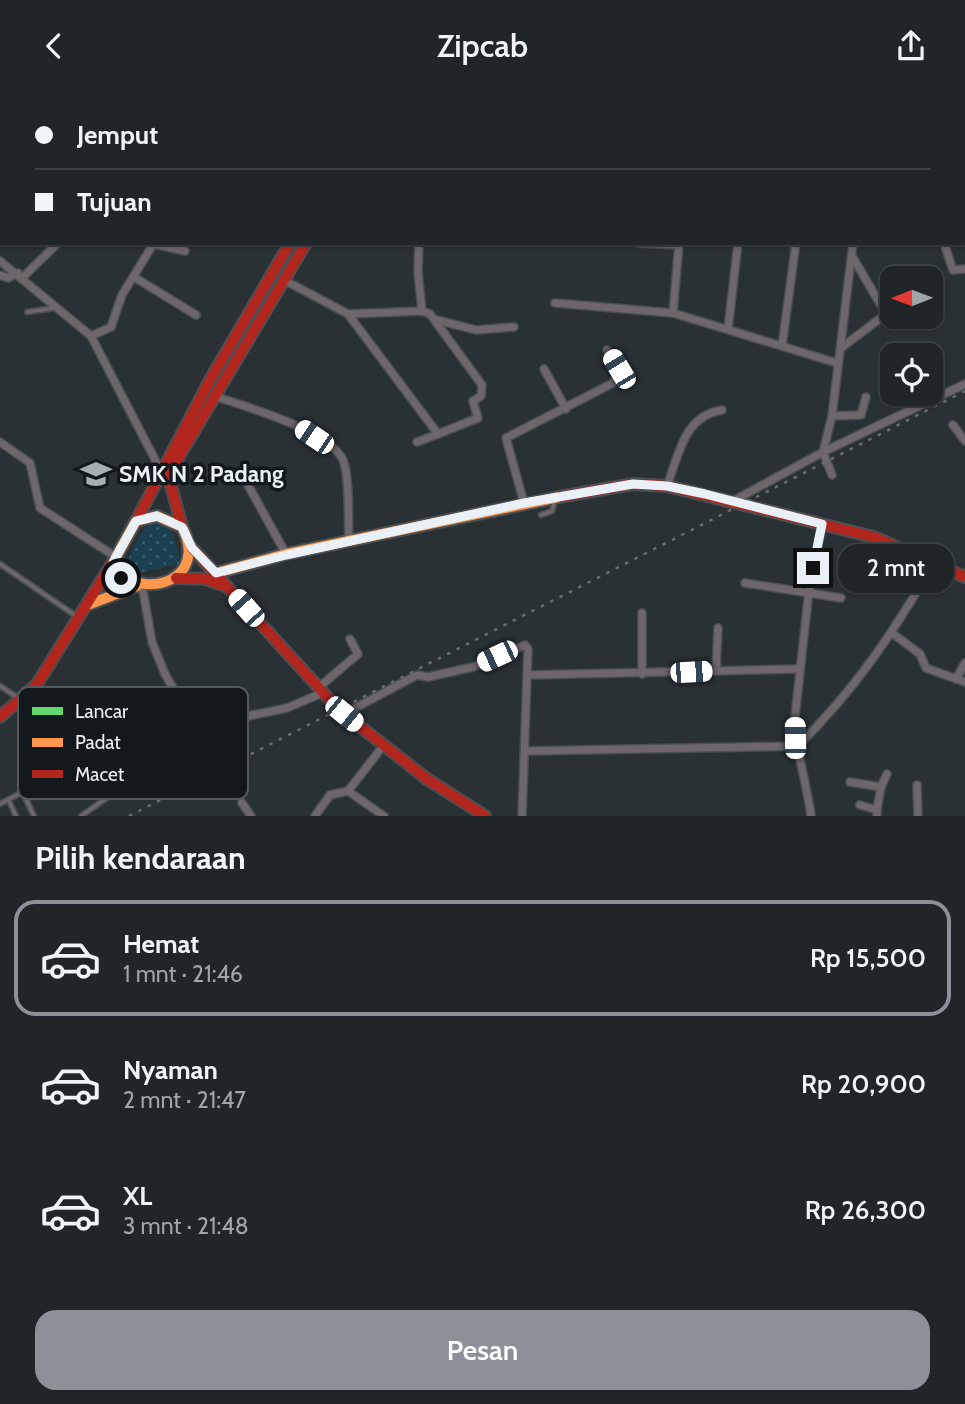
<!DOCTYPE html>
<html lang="id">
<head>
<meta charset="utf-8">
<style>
	:root { --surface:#202528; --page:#282d30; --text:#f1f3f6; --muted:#a2a5a8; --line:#3d4245; --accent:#8c9099 }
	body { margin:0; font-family:Cabin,sans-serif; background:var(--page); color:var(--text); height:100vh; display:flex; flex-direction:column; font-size:26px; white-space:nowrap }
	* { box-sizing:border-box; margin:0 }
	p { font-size:23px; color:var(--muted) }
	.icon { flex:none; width:38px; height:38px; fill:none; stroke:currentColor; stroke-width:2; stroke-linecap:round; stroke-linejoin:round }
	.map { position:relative; height:725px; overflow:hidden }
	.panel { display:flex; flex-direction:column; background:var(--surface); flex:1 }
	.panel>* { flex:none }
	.hud { position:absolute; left:0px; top:0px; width:966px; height:154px; box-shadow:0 2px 5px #0004,0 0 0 2px var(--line); display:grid; align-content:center; height:154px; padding:0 35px; background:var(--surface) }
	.needle { width:46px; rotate:269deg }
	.buttons { position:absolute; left:880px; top:175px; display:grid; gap:14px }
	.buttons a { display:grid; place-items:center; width:63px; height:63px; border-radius:14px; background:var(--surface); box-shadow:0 2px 5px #0004,0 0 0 2px var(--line); font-size:35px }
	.end { position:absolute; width:32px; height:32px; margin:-16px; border:9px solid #e9f1f6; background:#111; box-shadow:0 0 0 4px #111 }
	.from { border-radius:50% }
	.bubble { position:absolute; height:49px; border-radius:21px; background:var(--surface); box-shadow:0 2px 5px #0004,0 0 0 2px var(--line); font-size:23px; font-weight:600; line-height:49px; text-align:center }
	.car { position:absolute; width:21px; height:42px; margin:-21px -10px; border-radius:9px; box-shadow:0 0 5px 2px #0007; background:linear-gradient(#fff 24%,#345 0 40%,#fff 0 76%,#345 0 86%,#fff 0) }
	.hud b { display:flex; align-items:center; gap:24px; height:66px; font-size:26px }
	.hud b+b { border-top:2px solid var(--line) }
	.hud i { width:18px; height:18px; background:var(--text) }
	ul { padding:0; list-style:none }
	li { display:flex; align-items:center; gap:21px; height:116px; margin:0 14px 10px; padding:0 21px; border:4px solid transparent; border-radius:21px }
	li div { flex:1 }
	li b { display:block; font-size:26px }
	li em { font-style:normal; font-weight:600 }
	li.selected { border-color:var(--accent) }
	li>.icon { width:63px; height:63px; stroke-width:1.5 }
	h2 { padding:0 35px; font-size:32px; line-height:84px }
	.action { display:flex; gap:14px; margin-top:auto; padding:14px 35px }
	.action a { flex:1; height:80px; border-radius:21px; background:var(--accent); color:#fff; font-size:28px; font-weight:600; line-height:80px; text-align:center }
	header { display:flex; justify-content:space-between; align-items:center; height:91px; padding:0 35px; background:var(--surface); font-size:32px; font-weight:600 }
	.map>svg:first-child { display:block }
	.park { fill:url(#park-dots) }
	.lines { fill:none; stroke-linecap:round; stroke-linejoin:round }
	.lane-casing { stroke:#494f53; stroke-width:7 }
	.street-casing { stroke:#494f53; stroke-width:10 }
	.fast-casing { stroke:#494f53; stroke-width:14 }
	.slow-casing { stroke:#494f53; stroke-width:14 }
	.jam-casing { stroke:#494f53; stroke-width:14 }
	.lane { stroke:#6d676b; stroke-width:3.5 }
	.street { stroke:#6d676b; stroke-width:7 }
	.fast { stroke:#63d668; stroke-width:10 }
	.slow { stroke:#ff974d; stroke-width:10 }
	.jam { stroke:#b3261e; stroke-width:10 }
	.rail { stroke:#6c6c70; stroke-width:2.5; stroke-dasharray:3.5 7; stroke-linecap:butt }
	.route { stroke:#e9f1f6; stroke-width:9 }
	.labels { text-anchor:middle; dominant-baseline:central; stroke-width:7; stroke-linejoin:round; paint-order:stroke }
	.poi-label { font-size:23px; font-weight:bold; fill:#e9f1f6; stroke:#13181c; text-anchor:start }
	.key { fill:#13181c; stroke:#53595d; stroke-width:2 }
	.key-label { font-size:19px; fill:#e9f1f6 }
</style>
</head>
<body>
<header><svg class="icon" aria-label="back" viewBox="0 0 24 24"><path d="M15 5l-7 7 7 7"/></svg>Zipcab<svg class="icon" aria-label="share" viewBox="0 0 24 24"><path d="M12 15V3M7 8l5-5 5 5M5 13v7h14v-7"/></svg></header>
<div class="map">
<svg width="965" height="725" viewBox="0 0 965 725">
	<defs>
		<pattern id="park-dots" width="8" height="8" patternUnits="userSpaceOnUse" patternTransform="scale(1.75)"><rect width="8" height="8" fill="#1a4052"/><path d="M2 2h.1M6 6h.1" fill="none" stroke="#3b5c6c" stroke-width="1.8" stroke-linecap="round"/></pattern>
	</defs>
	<rect width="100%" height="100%" fill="#2a3135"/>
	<path class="park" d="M155,429L170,435L181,472L130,484L125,478C131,462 140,437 155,429Z"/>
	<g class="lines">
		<g class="lane-casing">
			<g id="lane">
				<polyline points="27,221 54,217"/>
				<polyline points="541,424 552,420 555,408"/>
				<polyline points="0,473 76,525"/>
				<polyline points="0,595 17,606"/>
				<polyline points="23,702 34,725"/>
				<polyline points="9,710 16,725"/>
				<polyline points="0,713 73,674 94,653 143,628 148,631 163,664 158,673 138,685"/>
				<polyline points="81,725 138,685 117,641"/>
			</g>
		</g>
		<g class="street-casing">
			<g id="street">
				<polyline points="83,0 85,2"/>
				<polyline points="609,0 612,2"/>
				<polyline points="734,0 737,2"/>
				<polyline points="276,2 277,0"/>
				<polyline points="495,2 495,0"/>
				<polyline points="569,2 570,0"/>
				<polyline points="783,2 784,0"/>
				<polyline points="857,2 858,0"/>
				<polyline points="919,2 920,0"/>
				<polyline points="964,37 965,37"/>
				<polyline points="964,45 965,44"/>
				<polyline points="964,82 965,82"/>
				<polyline points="964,116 965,115"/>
				<polyline points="419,152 418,181 422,220"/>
				<polyline points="639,152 679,154"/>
				<polyline points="944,152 953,179 965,178"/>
				<polyline points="154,153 185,160"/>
				<polyline points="0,170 91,245 162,382"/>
				<polyline points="0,184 8,187 18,182"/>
				<polyline points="23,186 58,152"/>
				<polyline points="134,186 196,224"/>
				<polyline points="284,189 348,223 438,343 478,327 473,310 481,305 482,294 430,223 422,220 348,223"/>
				<polyline points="555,212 673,222 837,272"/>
				<polyline points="673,222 679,152"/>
				<polyline points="437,229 476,239 514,236"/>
				<polyline points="728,238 738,152"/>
				<polyline points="91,245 111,236 122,204 154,152"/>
				<polyline points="782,255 796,152"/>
				<polyline points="841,257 886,223 852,165"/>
				<polyline points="544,278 566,318"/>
				<path d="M214,305C244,315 329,339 343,369C350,387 348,429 349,450"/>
				<polyline points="832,325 861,324 866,306"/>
				<polyline points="953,334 965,350"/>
				<polyline points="0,351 30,372 40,417 116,466"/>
				<polyline points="417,351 438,343"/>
				<polyline points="832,384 823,361 965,293"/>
				<polyline points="243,385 286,463"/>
				<path d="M667,395C679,363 684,325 722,319"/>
				<polyline points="733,410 823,361 832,325 853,152"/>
				<polyline points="524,412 506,347 613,292 619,278 607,259"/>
				<polyline points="745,492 841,507"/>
				<polyline points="142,494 152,551 165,583 195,636 287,617 322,602"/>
				<polyline points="892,542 920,563 926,577 965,591"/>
				<polyline points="716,580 718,537"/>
				<polyline points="642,583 642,522"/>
				<polyline points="527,584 799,578"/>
				<polyline points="956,588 965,572"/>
				<polyline points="318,597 358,563 350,548"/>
				<polyline points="344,623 417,584 428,586 473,576 525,554 528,558 522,725"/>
				<path d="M526,660L798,655C859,594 891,544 935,471"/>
				<polyline points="850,691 881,696 877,719"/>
				<polyline points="917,694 918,725"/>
				<polyline points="881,696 887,683"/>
				<polyline points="348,700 384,725"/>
				<polyline points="242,712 251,725"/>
				<polyline points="860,714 877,719 877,725"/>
				<polyline points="315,725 330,704 348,700 383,655"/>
				<path d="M811,725C807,692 795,659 795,626L809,499L822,433"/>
			</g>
		</g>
		<g class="fast-casing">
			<polyline id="fast" points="378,2 379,0"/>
		</g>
		<g class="slow-casing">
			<g id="slow">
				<polyline points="40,2 42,0"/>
				<polyline points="395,2 396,0"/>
				<polyline points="0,43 2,41"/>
				<path d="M157,425L182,436C209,488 147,510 115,479L116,466L136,430Z"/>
				<polyline points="216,482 286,463 559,406"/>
				<polyline points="90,513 137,495"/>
			</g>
		</g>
		<g class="jam-casing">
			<g id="jam">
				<polyline points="559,406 633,393 667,395 874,446 965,486"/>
				<polyline points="136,430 211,287 290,152"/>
				<polyline points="182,436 169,387 174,374 306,152"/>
				<polyline points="192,457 339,619 427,688 485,725"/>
				<polyline points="176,487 205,488 225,495"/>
				<polyline points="0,626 37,593 113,471"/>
			</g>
		</g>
		<use href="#lane" class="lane"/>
		<use href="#street" class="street"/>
		<use href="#fast" class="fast"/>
		<use href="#slow" class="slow"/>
		<use href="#jam" class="jam"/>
		<polyline class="rail" points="129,725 965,300"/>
	</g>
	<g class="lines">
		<polyline class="route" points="121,487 113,471 116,466 136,430 157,425 182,436 192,457 216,482 286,464 524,412 633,393 667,395 705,403 822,433 813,477"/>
	</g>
	<defs>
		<g id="school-bare" transform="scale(2.415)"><path d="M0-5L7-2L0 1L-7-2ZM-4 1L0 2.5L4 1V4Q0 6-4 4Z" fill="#a6aeb2" stroke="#13181c" stroke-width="2.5" paint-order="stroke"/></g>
	</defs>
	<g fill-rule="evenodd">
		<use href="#school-bare" x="96" y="383"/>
	</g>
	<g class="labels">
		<g class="poi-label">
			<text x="119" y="383">SMK N 2 Padang</text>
		</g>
	</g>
	<rect x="18" y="596" width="230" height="112" rx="10" class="key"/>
	<rect x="32" y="616" width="31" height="8" fill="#63d668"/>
	<rect x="32" y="647" width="31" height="9" fill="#ff974d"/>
	<rect x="32" y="679" width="31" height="8" fill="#b3261e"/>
	<g class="key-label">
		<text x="75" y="627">Lancar</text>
		<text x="75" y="658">Padat</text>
		<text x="75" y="690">Macet</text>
	</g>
</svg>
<div class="buttons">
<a><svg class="needle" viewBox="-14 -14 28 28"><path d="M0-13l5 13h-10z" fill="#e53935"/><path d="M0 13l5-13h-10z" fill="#a2a5a8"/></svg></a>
<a><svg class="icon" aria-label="locate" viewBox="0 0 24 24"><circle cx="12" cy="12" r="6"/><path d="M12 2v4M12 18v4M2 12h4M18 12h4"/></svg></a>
</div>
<i class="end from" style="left:121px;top:487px"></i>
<i class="end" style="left:813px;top:477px"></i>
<div class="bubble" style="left:838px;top:453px;width:116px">2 mnt</div>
<i class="car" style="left:619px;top:278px;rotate:329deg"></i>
<i class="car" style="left:314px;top:346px;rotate:304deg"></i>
<i class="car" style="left:246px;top:517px;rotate:318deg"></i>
<i class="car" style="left:497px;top:565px;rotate:245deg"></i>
<i class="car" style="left:691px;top:581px;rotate:87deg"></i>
<i class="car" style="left:344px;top:623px;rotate:129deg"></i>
<i class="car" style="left:795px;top:647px;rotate:359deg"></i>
<div class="hud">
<b><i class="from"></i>Jemput</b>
<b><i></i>Tujuan</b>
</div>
</div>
<section class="panel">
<h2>Pilih kendaraan</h2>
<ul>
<li class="selected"><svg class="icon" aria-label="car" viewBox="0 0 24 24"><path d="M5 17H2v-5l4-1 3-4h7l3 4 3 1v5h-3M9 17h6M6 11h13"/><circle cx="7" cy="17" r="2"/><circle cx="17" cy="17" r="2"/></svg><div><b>Hemat</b><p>1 mnt · 21:46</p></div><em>Rp 15,500</em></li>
<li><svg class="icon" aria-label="car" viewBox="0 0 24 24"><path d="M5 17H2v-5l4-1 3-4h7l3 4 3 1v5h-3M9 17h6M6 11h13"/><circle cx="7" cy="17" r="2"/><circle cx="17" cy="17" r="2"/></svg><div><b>Nyaman</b><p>2 mnt · 21:47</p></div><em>Rp 20,900</em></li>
<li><svg class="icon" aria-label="car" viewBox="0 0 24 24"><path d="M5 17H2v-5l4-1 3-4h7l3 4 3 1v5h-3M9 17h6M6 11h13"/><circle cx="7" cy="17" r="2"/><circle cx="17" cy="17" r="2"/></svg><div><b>XL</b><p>3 mnt · 21:48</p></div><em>Rp 26,300</em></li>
</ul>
<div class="action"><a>Pesan</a></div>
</section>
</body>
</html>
